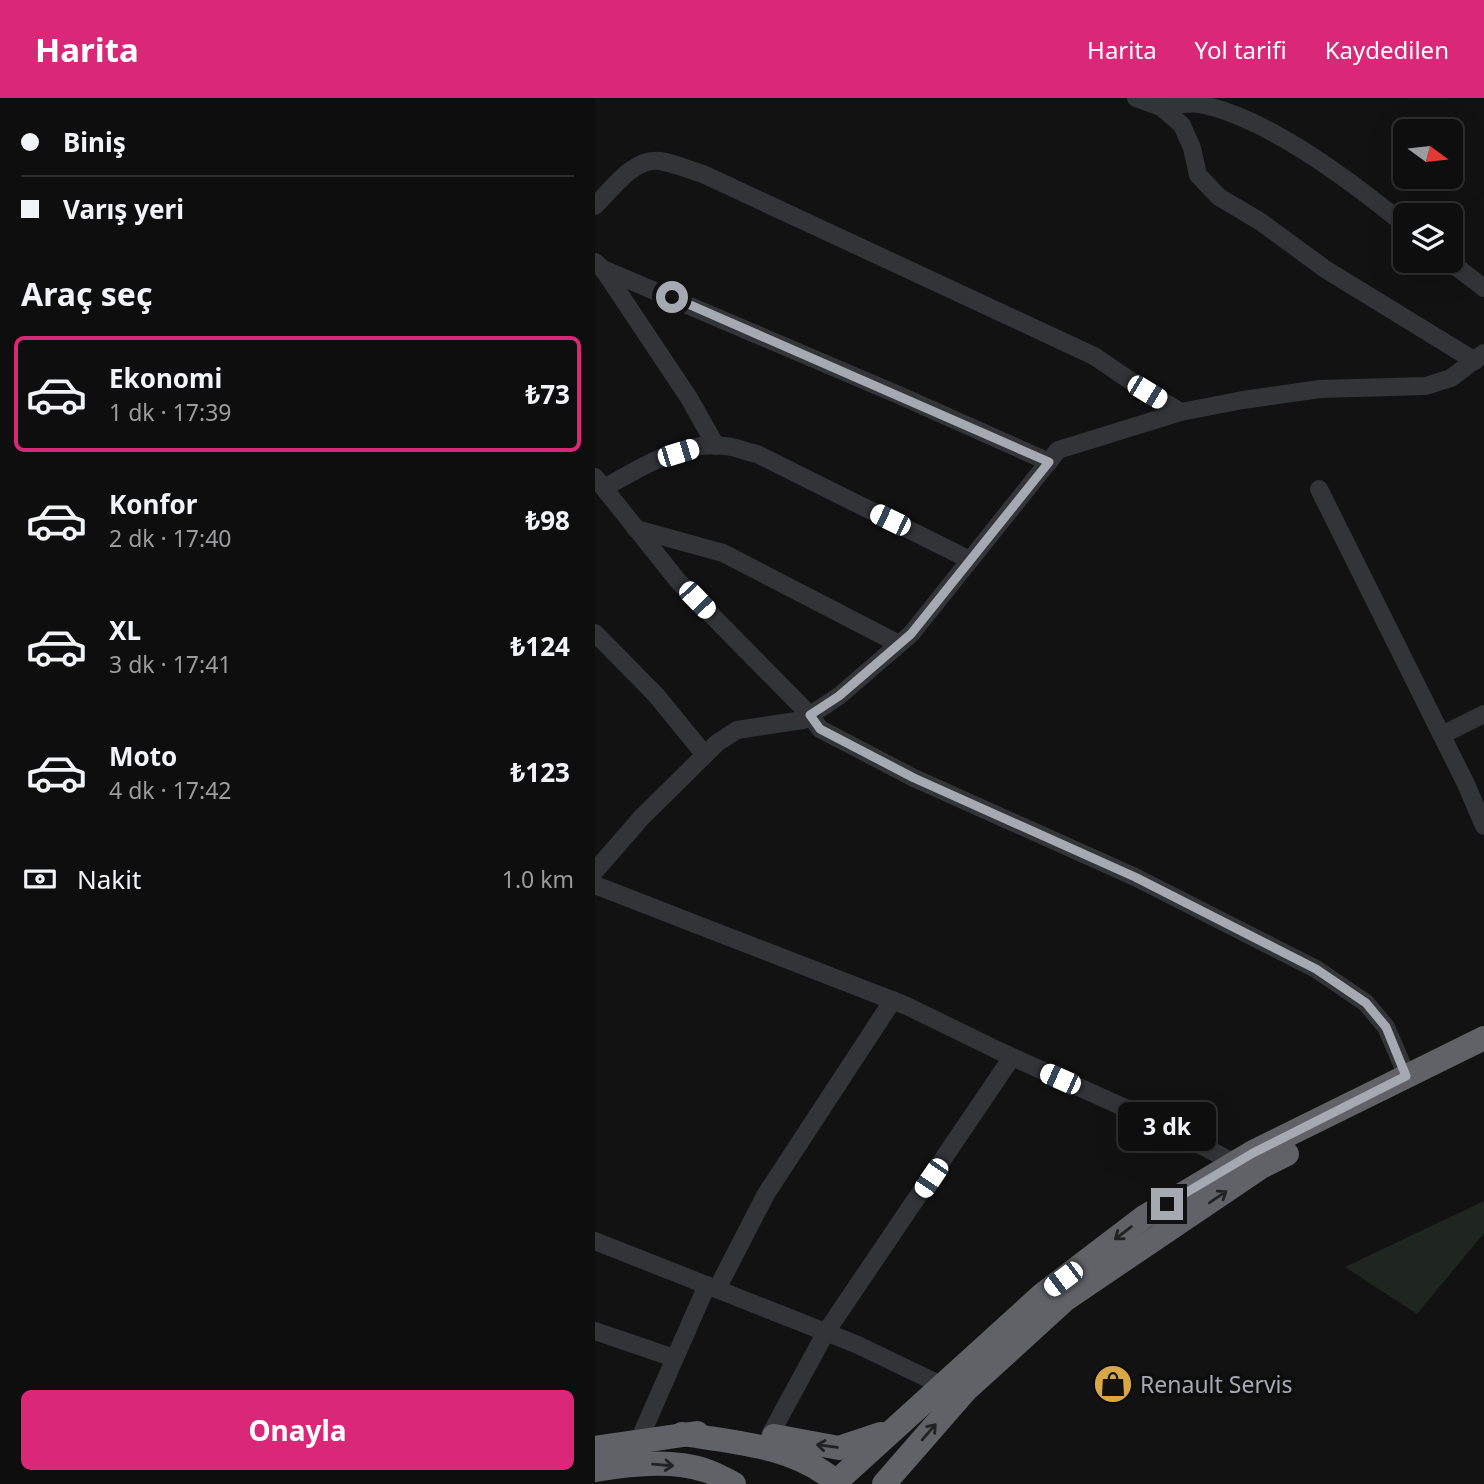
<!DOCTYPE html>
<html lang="tr">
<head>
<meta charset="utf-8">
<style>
	:root { --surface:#0e0e0e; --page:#1c1c1c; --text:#f1f3f6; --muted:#9b9c9e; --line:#2e2e2e; --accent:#db2777 }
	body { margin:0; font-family:"Noto Sans",sans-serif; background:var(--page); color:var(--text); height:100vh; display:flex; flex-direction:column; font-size:26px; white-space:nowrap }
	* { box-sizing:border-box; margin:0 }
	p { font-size:23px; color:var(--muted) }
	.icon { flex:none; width:38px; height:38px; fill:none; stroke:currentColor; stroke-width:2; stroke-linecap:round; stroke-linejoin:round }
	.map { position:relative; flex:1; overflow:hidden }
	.details { display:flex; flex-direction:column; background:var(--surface); width:595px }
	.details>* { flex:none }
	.guide { display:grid; align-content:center; height:154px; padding:0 21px; background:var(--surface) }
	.needle { width:46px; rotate:105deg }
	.fabs { position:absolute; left:798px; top:21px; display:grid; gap:14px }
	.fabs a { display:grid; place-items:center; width:70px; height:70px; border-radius:10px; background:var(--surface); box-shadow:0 7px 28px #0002,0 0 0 2px var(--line); font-size:35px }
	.end { position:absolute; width:32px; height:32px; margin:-16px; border:9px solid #a5a9b2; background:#111; box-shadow:0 0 0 4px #111 }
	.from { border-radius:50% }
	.bubble { position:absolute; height:49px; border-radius:10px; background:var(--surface); box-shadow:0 7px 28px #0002,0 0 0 2px var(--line); font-size:23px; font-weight:700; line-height:49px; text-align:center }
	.car { position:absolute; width:21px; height:42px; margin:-21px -10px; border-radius:9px; box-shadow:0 0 5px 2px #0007; background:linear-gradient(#fff 24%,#345 0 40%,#fff 0 76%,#345 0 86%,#fff 0) }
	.guide b { display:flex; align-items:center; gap:24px; height:66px; font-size:26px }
	.guide b+b { border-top:2px solid var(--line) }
	.guide i { width:18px; height:18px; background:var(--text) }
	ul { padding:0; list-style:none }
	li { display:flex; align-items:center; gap:21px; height:116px; margin:0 14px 10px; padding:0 7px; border:4px solid transparent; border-radius:10px }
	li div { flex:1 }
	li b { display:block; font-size:26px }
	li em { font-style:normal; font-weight:700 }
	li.selected { border-color:var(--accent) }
	li>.icon { width:63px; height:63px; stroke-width:1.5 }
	h2 { padding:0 21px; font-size:32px; line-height:84px }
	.pay { display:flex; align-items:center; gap:18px; height:77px; padding:0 21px; font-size:26px }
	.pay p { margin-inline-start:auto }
	.button { display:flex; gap:14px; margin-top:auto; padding:14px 21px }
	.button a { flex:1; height:80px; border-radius:10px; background:var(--accent); color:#fff; font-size:28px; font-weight:700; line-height:80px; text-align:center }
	header { display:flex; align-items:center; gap:42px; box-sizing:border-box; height:98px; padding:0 35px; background:var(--accent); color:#fff }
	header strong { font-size:33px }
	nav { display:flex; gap:38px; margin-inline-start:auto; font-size:24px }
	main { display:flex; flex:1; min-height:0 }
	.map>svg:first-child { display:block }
	.green { fill:#1f251f }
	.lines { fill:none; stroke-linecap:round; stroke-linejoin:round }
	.minor { stroke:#333438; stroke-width:18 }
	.highway { stroke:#606268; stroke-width:24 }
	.oneway { stroke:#222224 }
	.route { stroke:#a5a9b2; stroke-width:9 }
	.labels { text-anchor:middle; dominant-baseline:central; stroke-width:7; stroke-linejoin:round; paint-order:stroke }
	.poi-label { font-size:23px; fill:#a5a9b2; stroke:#0d0d0e; text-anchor:start }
</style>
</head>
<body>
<header>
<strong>Harita</strong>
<nav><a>Harita</a><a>Yol tarifi</a><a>Kaydedilen</a></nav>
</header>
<main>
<section class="details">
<div class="guide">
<b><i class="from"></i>Biniş</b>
<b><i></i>Varış yeri</b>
</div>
<h2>Araç seç</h2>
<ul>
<li class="selected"><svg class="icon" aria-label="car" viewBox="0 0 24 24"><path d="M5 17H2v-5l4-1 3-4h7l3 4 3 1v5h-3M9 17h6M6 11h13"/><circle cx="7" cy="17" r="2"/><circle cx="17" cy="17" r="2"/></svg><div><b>Ekonomi</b><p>1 dk · 17:39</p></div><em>₺73</em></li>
<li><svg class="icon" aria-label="car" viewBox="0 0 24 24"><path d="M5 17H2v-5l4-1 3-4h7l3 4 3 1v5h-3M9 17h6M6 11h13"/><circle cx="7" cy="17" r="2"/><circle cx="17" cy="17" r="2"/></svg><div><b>Konfor</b><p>2 dk · 17:40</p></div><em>₺98</em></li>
<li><svg class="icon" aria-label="car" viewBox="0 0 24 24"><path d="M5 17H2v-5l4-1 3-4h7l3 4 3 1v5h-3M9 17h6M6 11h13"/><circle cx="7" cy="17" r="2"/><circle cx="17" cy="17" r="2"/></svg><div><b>XL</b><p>3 dk · 17:41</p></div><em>₺124</em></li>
<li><svg class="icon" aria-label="car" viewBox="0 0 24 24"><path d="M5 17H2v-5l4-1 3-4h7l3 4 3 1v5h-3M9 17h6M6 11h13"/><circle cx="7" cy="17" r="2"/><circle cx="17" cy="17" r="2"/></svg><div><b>Moto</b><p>4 dk · 17:42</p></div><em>₺123</em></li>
</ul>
<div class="pay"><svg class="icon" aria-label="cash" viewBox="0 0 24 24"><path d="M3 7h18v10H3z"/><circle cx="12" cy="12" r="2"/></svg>Nakit<p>1.0 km</p></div>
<div class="button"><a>Onayla</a></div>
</section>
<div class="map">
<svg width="889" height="1386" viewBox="0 0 889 1386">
	<rect width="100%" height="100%" fill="#121213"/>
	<polygon class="green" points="889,1103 889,1135 822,1216 750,1169"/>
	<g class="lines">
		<g class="minor">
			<polyline points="541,0 566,9 587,27 597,50 603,77 624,99 666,124 730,171 880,263"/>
			<path d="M566,9C578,8 592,4 604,6C672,19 757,84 810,127"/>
			<path d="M0,108C17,91 39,59 65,63C79,65 94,72 108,76L499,258L552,294L586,314"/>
			<polyline points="854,163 889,190"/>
			<polyline points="0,164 8,171 306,298 454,364"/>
			<polyline points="8,171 94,300 121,348"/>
			<polyline points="0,379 83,483 215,617 225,631 319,680 540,779 721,871 771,905 791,929 812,978"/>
			<path d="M9,390C45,370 87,342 130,348C141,349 152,354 162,356L375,462"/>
			<polyline points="724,391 871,686 889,728"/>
			<polyline points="41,431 128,455 304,546"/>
			<polyline points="0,535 61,597 110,657"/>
			<polyline points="847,637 889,616"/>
			<polyline points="0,773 47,719 122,645 142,632 208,622 244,598 316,536 463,352 586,314 648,302 725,291 831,288 856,280 889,255"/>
			<polyline points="0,787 312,908 402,952 561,1024 640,1065"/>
			<polyline points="0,1143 263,1247 346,1287"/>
			<polyline points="122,1191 171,1096 298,902"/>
			<polyline points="0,1233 79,1260"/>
			<polyline points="175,1337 231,1234 417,959"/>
			<polyline points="44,1342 112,1187"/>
		</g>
		<g class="highway">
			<path d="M87,1336C139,1344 200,1348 241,1384L448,1196L549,1119L658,1054L889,940"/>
			<polyline points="179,1338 244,1350 286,1336"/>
			<polyline points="0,1350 102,1335"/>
			<path d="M0,1372C34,1366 76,1361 109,1372C120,1375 130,1381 139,1386"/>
			<polyline points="289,1386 370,1293 471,1201 666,1069 692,1056"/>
		</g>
	</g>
	<defs><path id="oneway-shaft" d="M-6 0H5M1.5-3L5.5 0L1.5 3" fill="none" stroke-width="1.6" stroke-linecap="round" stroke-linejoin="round" transform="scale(1.75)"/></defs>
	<g class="oneway">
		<use href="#oneway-shaft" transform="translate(623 1099) rotate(-34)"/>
		<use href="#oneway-shaft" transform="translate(528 1135) rotate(143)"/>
		<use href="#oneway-shaft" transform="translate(334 1334) rotate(-49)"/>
		<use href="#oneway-shaft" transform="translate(232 1348) rotate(-172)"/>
		<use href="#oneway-shaft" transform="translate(68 1367) rotate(5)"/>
	</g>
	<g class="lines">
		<polyline class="route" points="77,199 454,364 316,536 244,598 215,617 225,631 319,680 540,779 721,871 771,905 791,929 811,978 658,1055 572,1106"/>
	</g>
	<defs>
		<g id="shop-disc" transform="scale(2.0125)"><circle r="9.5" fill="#d9a744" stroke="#0d0d0e"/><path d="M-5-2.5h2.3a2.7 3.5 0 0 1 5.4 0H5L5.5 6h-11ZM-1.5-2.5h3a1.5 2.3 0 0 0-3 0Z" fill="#111"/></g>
	</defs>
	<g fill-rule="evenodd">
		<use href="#shop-disc" x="518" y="1286"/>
	</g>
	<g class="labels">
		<g class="poi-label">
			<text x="545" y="1286">Renault Servis</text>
		</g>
	</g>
</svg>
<div class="fabs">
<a><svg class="needle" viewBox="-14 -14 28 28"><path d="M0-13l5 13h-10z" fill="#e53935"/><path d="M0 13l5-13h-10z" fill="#9b9c9e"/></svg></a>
<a><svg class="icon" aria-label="layers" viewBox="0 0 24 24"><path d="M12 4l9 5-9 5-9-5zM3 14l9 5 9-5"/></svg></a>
</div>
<i class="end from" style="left:77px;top:199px"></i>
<i class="end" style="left:572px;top:1106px"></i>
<div class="bubble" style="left:523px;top:1004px;width:98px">3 dk</div>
<i class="car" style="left:552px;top:294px;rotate:121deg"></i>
<i class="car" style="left:83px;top:355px;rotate:73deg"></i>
<i class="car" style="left:295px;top:422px;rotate:296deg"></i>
<i class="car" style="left:102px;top:502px;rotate:136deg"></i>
<i class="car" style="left:465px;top:981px;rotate:294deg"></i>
<i class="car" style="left:336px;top:1080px;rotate:214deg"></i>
<i class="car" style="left:468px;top:1181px;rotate:233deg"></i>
</div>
</main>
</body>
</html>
